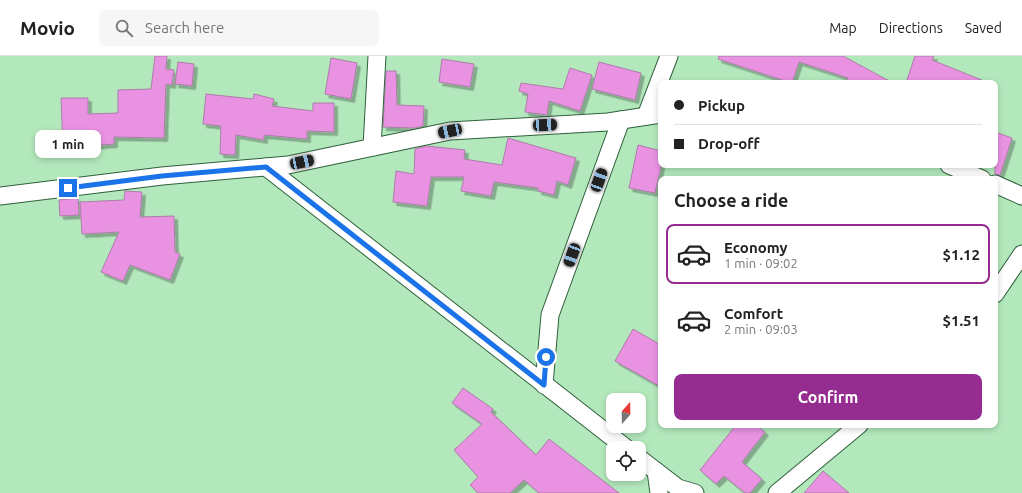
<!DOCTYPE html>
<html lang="en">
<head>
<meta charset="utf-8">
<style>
	:root { --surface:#fff; --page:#f6f6f6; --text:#222; --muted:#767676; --line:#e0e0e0; --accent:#952d91 }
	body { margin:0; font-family:Ubuntu,sans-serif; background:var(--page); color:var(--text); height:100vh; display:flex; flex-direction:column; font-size:15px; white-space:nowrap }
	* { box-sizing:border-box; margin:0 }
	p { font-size:13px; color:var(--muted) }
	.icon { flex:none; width:22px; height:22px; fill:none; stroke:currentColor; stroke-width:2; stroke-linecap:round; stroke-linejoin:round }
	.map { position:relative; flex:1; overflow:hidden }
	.panel { position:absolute; left:658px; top:120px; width:340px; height:252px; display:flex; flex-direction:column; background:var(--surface); border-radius:8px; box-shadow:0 2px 6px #0003 }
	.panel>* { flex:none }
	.guide { position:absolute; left:658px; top:24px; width:340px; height:88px; border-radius:8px; box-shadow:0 2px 6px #0003; display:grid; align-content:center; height:88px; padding:0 16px; background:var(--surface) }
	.needle { width:26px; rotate:20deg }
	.fabs { position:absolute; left:606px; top:337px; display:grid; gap:8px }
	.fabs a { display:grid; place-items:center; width:40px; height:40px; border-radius:8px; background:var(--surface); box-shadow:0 2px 6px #0003; font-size:20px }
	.end { position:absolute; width:18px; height:18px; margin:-9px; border:5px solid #1a73e8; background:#fff; box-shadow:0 0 0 2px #fff }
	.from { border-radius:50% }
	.bubble { position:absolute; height:28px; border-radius:8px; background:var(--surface); box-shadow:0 2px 6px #0003; font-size:13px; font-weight:700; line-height:28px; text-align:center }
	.car { position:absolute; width:12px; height:24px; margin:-12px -6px; border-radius:5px; box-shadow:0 0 3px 1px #0007; background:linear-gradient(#222 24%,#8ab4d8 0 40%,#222 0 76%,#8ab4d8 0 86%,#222 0) }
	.guide b { display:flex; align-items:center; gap:14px; height:38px; font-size:15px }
	.guide b+b { border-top:1px solid var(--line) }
	.guide i { width:10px; height:10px; background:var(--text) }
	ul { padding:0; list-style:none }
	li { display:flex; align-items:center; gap:12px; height:60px; margin:0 8px 6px; padding:0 8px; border:2px solid transparent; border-radius:8px }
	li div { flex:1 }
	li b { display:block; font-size:15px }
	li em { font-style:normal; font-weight:700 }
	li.active { border-color:var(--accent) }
	li>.icon { width:36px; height:36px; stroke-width:1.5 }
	h2 { padding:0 16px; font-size:18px; line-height:48px }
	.primary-button { display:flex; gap:8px; margin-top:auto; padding:8px 16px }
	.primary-button a { flex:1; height:46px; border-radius:8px; background:var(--accent); color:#fff; font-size:16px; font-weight:700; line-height:46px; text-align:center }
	header { display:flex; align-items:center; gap:24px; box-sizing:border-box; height:56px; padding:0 20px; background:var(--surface); border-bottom:1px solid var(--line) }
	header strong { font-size:19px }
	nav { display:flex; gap:22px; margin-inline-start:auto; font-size:14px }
	.search { width:280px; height:36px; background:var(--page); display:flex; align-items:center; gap:10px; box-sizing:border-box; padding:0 14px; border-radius:8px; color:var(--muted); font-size:15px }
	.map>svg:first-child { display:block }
	.building { fill:#e992e2; stroke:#ab7da7; filter:url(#shadow) }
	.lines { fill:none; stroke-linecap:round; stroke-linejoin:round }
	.street-casing { stroke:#2f603b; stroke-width:19 }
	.street { stroke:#fff; stroke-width:17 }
	.route { stroke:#1a73e8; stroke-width:5 }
</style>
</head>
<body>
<header>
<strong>Movio</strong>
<div class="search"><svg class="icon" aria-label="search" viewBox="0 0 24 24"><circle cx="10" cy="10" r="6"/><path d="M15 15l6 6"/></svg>Search here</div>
<nav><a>Map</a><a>Directions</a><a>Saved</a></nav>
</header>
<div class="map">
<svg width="1022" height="437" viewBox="0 0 1022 437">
	<defs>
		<filter id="shadow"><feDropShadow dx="3.5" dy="3.5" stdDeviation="0" flood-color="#0004"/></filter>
	</defs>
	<rect width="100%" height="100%" fill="#b3e8bc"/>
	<g class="building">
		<polygon points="155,0 167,0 166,13 174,14 172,29 166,28 164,82 114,81 114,88 63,92 61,42 88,42 88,58 118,57 118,34 151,33"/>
		<polygon points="719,0 843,0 893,27 845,27 848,22 799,6 792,27 791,27 718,3"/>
		<polygon points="915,0 934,0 932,4 989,27 906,27"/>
		<polygon points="331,2 357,7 351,43 325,38"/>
		<polygon points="442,3 474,8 470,31 439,26"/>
		<polygon points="178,6 194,8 192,30 175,28"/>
		<polygon points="599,6 641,17 635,44 592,33"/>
		<polygon points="570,12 592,19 580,55 549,45 547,59 525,56 528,38 519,35 521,27 563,33"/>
		<polygon points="386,15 396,15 397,49 424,50 423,70 414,72 383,71"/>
		<polygon points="206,38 253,43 254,38 274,43 272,50 313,55 313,47 334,47 334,76 307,75 307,83 264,79 264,84 236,79 235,99 220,98 221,70 203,68"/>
		<polygon points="995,76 1012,82 1000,119 995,118"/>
		<polygon points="508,82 576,102 568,129 557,125 554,139 538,135 538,132 494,126 491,140 461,135 464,121 431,121 427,150 393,146 396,115 414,118 415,93 426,90 465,94 464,103 502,109"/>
		<polygon points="638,89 661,95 661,110 655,137 629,132"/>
		<polygon points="125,135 142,136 140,161 174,160 175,196 180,198 170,224 130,209 123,225 101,216 119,176 82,178 80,146 124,144"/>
		<polygon points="78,142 79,159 60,160 59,144"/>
		<polygon points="633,273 661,289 661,331 615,305"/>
		<polygon points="463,332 493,353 491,356 536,399 549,383 619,437 539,437 524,424 510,437 478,437 470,429 478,421 454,394 482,368 452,347"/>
		<polygon points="736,369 756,369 765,376 742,406 762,423 750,437 745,437 724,420 716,428 700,414"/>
		<polygon points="823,415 849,437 804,437"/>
	</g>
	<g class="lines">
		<g class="street-casing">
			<g id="street">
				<polyline points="646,60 669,0"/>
				<polyline points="372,91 377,0"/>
				<polyline points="949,109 982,123"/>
				<polyline points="266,111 626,392"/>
				<polyline points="995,128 1022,140"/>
				<polyline points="0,140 162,120 288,109 450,75 608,66 661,58"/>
				<polyline points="995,238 1022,198"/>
				<polyline points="544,329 550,259 621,64"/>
				<polyline points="639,402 678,432 695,437"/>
				<polyline points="656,415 659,437"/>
				<polyline points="777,437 859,369"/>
			</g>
		</g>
		<use href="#street" class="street"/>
	</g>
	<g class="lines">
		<polyline class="route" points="68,132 162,120 266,111 544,329 546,301"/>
	</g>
</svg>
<div class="fabs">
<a><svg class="needle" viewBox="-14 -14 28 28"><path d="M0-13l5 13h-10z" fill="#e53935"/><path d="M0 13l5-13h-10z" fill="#767676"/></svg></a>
<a><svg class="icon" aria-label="locate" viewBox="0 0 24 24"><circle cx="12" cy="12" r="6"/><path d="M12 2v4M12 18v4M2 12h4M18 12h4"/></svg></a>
</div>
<i class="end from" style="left:546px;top:301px"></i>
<i class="end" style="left:68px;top:132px"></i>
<div class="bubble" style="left:35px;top:74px;width:66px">1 min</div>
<i class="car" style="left:545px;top:69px;rotate:87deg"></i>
<i class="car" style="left:450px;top:75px;rotate:258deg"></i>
<i class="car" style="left:302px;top:106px;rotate:78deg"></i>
<i class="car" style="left:599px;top:124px;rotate:20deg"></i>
<i class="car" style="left:572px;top:199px;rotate:200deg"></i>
<div class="guide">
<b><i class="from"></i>Pickup</b>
<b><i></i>Drop-off</b>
</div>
<section class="panel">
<h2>Choose a ride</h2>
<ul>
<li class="active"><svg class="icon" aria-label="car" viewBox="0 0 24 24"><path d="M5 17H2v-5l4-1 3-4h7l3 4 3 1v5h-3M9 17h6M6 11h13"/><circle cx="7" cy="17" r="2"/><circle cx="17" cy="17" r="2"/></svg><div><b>Economy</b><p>1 min · 09:02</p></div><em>$1.12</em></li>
<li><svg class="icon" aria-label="car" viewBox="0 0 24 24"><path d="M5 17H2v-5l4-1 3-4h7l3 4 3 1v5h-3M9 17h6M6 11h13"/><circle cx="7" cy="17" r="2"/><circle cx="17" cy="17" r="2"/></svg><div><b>Comfort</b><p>2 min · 09:03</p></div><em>$1.51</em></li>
</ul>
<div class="primary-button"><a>Confirm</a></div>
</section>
</div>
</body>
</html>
